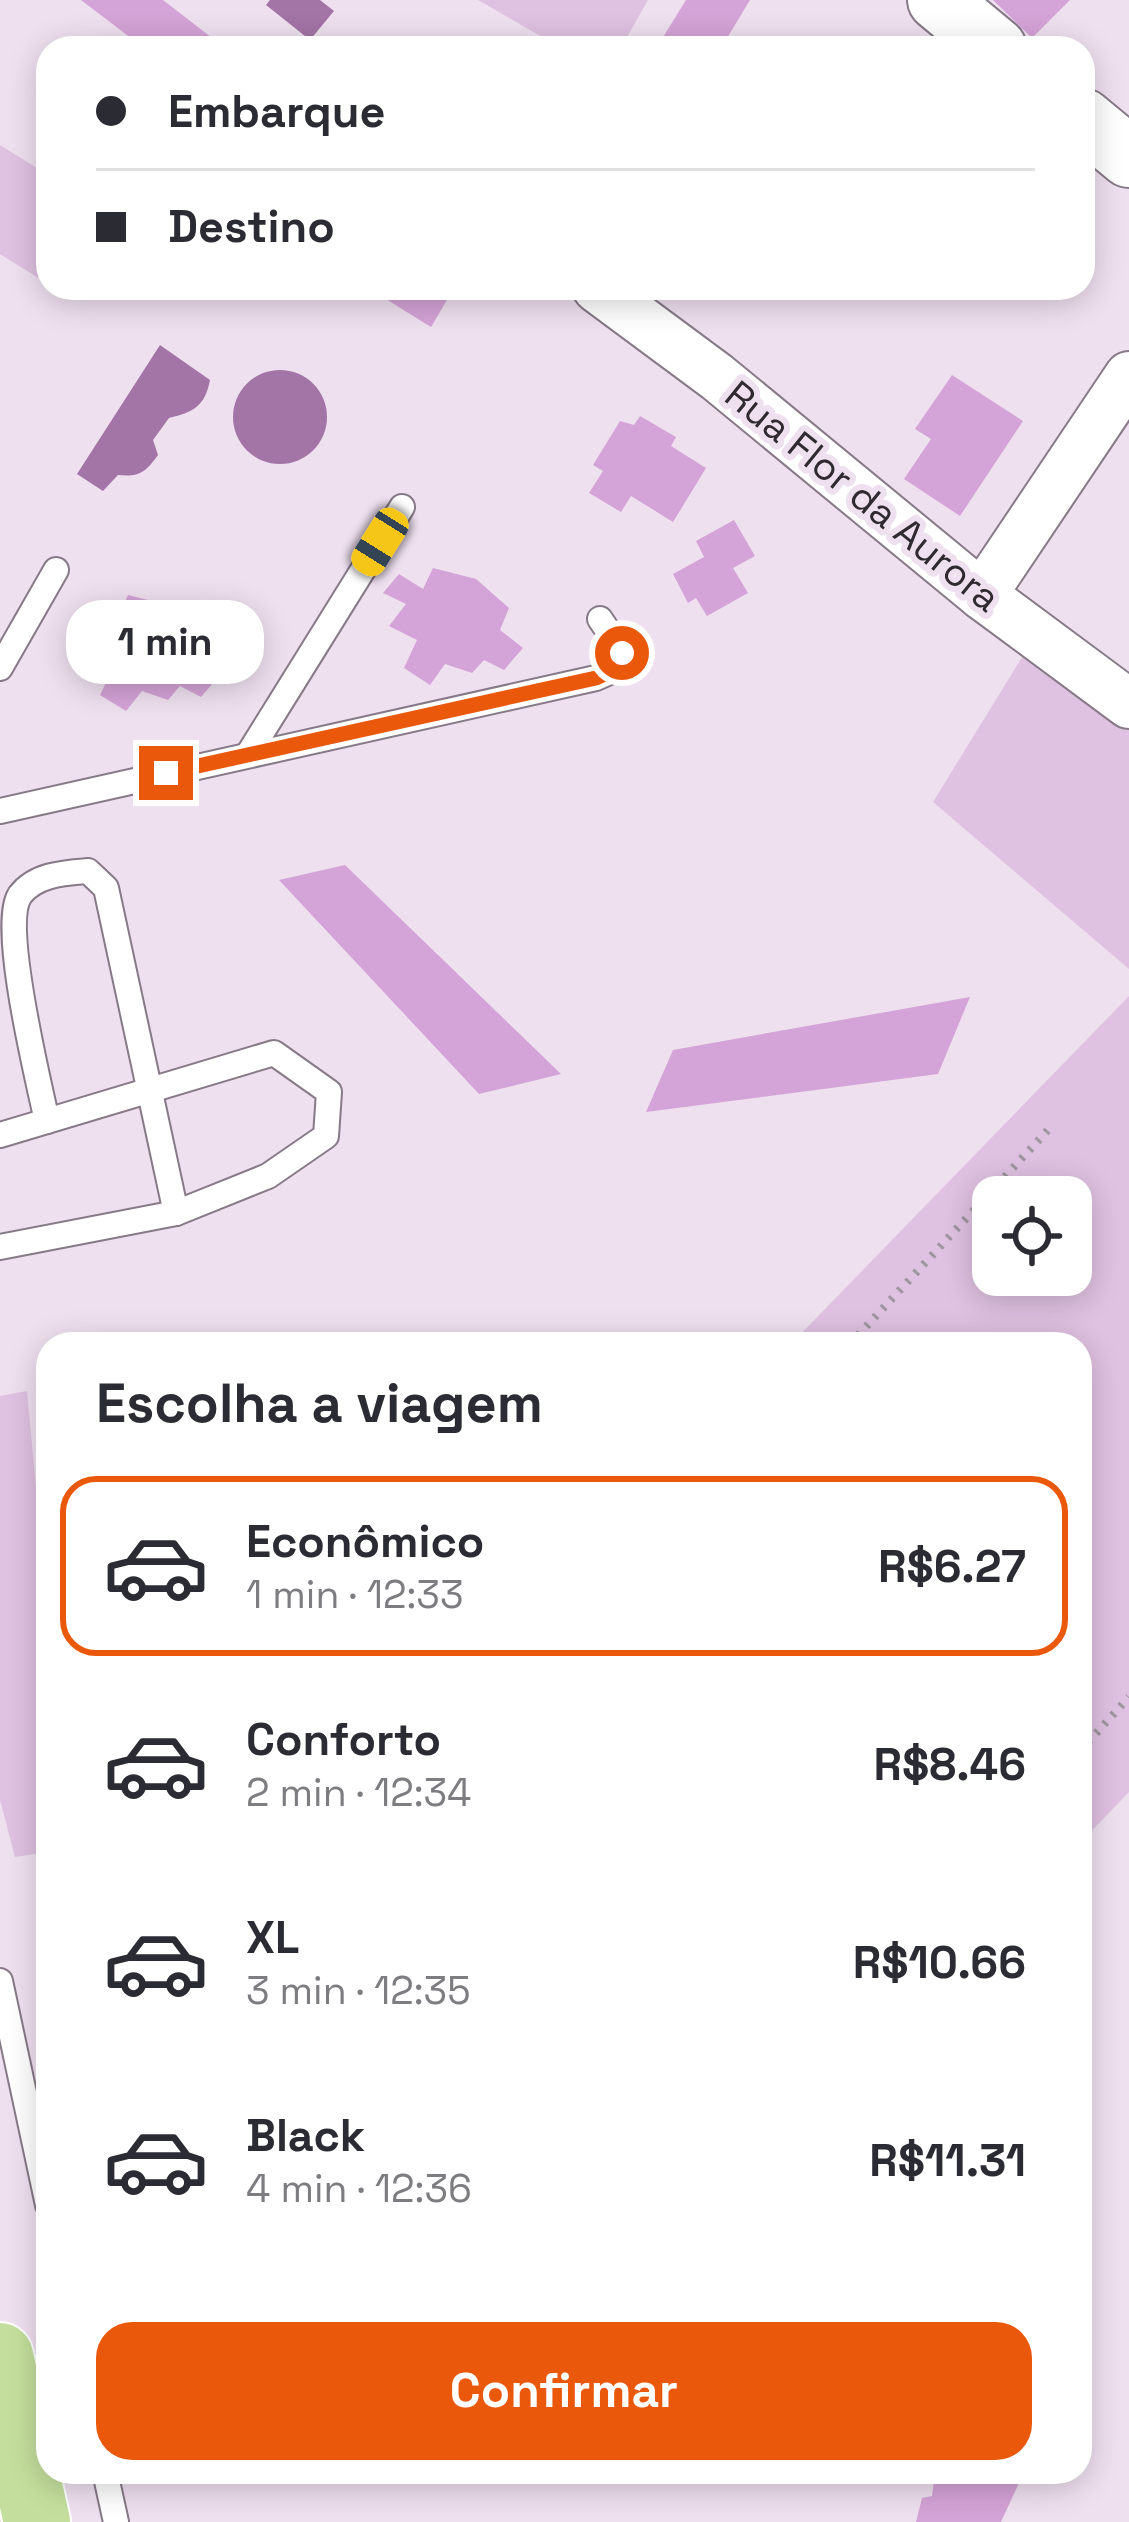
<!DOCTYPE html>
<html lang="pt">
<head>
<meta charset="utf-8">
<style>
	:root { --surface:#fff; --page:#f2f2f3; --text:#2b2b33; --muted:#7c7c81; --line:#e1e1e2; --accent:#ea580c }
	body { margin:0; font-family:"Space Grotesk",sans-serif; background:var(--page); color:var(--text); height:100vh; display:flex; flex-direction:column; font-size:45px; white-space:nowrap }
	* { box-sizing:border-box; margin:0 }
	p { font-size:39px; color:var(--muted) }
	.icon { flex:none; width:66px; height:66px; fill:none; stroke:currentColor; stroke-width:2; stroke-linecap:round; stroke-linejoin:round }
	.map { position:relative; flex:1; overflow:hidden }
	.drawer { position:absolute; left:36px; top:1332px; width:1056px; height:1152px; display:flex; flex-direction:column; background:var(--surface); border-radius:36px; box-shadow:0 6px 30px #0003 }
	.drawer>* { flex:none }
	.banner { position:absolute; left:36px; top:36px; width:1059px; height:264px; border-radius:36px; box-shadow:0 6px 30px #0003; display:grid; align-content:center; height:264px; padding:0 60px; background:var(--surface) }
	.tools { position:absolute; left:972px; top:1176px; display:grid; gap:24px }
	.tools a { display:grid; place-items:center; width:120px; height:120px; border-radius:24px; background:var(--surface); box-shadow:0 6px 30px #0003; font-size:60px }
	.end { position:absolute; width:54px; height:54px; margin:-27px; border:15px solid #ea580c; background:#fff; box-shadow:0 0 0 6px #fff }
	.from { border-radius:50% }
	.bubble { position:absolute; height:84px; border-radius:36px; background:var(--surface); box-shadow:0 6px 30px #0003; font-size:39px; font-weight:600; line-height:84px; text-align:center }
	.car { position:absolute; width:36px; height:72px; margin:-36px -18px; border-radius:15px; box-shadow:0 0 9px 3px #0007; background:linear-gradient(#f5c518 24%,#345 0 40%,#f5c518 0 76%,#345 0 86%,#f5c518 0) }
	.banner b { display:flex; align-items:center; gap:42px; height:114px; font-size:45px }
	.banner b+b { border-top:3px solid var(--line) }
	.banner i { width:30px; height:30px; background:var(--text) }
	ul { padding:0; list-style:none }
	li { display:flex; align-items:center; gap:36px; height:180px; margin:0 24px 18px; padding:0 36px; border:6px solid transparent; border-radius:36px }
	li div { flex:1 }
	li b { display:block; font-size:45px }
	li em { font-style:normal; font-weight:600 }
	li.on { border-color:var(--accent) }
	li>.icon { width:108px; height:108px; stroke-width:1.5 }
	h2 { padding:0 60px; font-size:54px; line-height:144px }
	.action { display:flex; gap:24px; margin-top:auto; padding:24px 60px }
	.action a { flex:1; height:138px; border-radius:36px; background:var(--accent); color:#fff; font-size:48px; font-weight:600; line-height:138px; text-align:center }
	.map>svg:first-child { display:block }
	.green { fill:#dfc1e1; fill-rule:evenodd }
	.water { fill:#a374a6 }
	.building { fill:#d4a3d7 }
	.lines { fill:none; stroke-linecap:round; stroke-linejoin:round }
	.service-casing { stroke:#877987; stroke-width:28 }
	.minor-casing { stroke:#877987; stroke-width:52 }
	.tertiary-casing { stroke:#877987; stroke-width:64 }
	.primary-casing { stroke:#fff; stroke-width:70 }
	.path { stroke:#a096a1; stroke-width:8; stroke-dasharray:3 9; stroke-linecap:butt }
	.service { stroke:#fff; stroke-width:24 }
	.minor { stroke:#fff; stroke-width:48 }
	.tertiary { stroke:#fff; stroke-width:60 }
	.primary { stroke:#c4df9d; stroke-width:66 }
	.route { stroke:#ea580c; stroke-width:15 }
	.labels { text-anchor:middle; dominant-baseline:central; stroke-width:12; stroke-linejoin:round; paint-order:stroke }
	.street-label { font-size:39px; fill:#2f2a30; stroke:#efe0ef }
</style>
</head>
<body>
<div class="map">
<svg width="1129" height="2522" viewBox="0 0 1129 2522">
	<rect width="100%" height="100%" fill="#efe0ef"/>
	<g class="green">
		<polygon points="478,0 648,0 621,48 561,48"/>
		<polygon points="0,145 48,175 48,284 0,254"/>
		<polygon points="1027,649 1129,724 1129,969 933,802"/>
		<path d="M1129,996V1792L1080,1843V1344H791ZM993,1197H1071V1275H993Z"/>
		<polygon points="27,1391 38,1508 48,1506 48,1852 15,1857 0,1800 0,1396"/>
	</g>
	<g class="water">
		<polygon points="270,0 320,0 334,11 310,40 266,5"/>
		<path d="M160,345L210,380C205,406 194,412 169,418L153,440L158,455C145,473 139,477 118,475L103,491L77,474Z"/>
		<circle cx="280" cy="417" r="47"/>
	</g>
	<g class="building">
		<polygon points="81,0 163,0 225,48 144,48"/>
		<polygon points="686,0 750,0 721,48 669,48 660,42"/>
		<polygon points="993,0 1070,0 1032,38"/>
		<polygon points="368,288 454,288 431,327"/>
		<polygon points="952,375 1023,421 960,516 904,479 931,439 915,429"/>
		<polygon points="640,416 676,437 671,446 706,468 673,522 631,496 621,512 589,493 603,471 593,465 620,421 634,425"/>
		<polygon points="734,520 755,556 733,568 748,593 707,616 696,598 688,603 673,574 704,557 696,541"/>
		<polygon points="433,568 476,579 509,608 500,630 523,648 504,670 484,660 472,673 445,664 430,685 404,668 417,640 389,626 406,604 383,593 399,574 423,589"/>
		<polygon points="128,595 172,606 206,635 196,657 220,675 201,697 180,686 168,700 142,691 126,711 100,695 114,666 86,652 103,631 80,620 95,601 119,616"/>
		<polygon points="345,865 561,1074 479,1094 279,880"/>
		<polygon points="970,997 938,1074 646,1112 673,1050"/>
		<polygon points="935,2472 1024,2472 1001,2522 916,2522 922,2498 932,2496"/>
	</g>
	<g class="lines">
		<g class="service-casing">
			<g id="service">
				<polyline points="0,668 56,570"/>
				<polyline points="249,753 402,507"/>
				<polyline points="0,811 596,678 614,670 623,653 600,619"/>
				<path d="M47,1121C38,1079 0,925 20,895C36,874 65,873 88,871L106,888L176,1213"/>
				<polyline points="0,1135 274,1053 329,1092 326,1136 268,1176 176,1213 0,1247"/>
				<polyline points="0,1981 48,2205"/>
				<polyline points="105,2472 116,2522"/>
			</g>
		</g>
		<g class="minor-casing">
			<g id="minor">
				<polyline points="597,288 717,377 982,595 1129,704"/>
				<polyline points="982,595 1129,376"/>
			</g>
		</g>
		<g class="tertiary-casing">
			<g id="tertiary">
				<polyline points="938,0 996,48"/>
				<polyline points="1083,119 1129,157"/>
			</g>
		</g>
		<g class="primary-casing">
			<polyline id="primary" points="0,2356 37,2522"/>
		</g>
		<g class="path">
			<polyline points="850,1344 1048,1130"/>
			<polyline points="1080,1751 1129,1697"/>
		</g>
		<use href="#service" class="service"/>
		<use href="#minor" class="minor"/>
		<use href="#tertiary" class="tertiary"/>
		<use href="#primary" class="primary"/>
	</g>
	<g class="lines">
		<polyline class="route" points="166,773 596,678 614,670 622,653"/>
	</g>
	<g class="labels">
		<g class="street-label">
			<text transform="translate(863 496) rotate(39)">Rua Flor da Aurora</text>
		</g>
	</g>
</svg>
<div class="tools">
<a><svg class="icon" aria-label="locate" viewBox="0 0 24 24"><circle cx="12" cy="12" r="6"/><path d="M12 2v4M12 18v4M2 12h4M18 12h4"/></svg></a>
</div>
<i class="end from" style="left:622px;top:653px"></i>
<i class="end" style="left:166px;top:773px"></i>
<div class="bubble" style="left:66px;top:600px;width:198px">1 min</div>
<i class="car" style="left:380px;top:542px;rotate:212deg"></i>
<div class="banner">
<b><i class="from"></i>Embarque</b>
<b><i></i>Destino</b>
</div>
<section class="drawer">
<h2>Escolha a viagem</h2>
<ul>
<li class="on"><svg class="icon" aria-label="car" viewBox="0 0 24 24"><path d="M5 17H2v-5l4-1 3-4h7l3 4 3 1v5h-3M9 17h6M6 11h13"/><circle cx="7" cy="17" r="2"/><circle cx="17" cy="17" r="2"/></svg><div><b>Econômico</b><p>1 min · 12:33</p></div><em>R$6.27</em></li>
<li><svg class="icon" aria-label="car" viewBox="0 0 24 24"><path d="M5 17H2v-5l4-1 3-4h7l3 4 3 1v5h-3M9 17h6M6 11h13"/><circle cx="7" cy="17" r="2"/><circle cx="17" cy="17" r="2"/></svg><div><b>Conforto</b><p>2 min · 12:34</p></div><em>R$8.46</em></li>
<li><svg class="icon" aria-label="car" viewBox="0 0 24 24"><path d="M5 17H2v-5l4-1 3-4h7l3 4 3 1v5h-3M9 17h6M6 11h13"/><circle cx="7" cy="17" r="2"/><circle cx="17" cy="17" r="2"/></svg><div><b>XL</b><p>3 min · 12:35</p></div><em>R$10.66</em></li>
<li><svg class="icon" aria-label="car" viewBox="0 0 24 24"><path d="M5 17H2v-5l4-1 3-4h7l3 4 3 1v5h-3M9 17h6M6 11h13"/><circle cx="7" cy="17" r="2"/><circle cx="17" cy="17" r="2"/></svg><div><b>Black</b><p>4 min · 12:36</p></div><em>R$11.31</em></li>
</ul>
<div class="action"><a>Confirmar</a></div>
</section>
</div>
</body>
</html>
